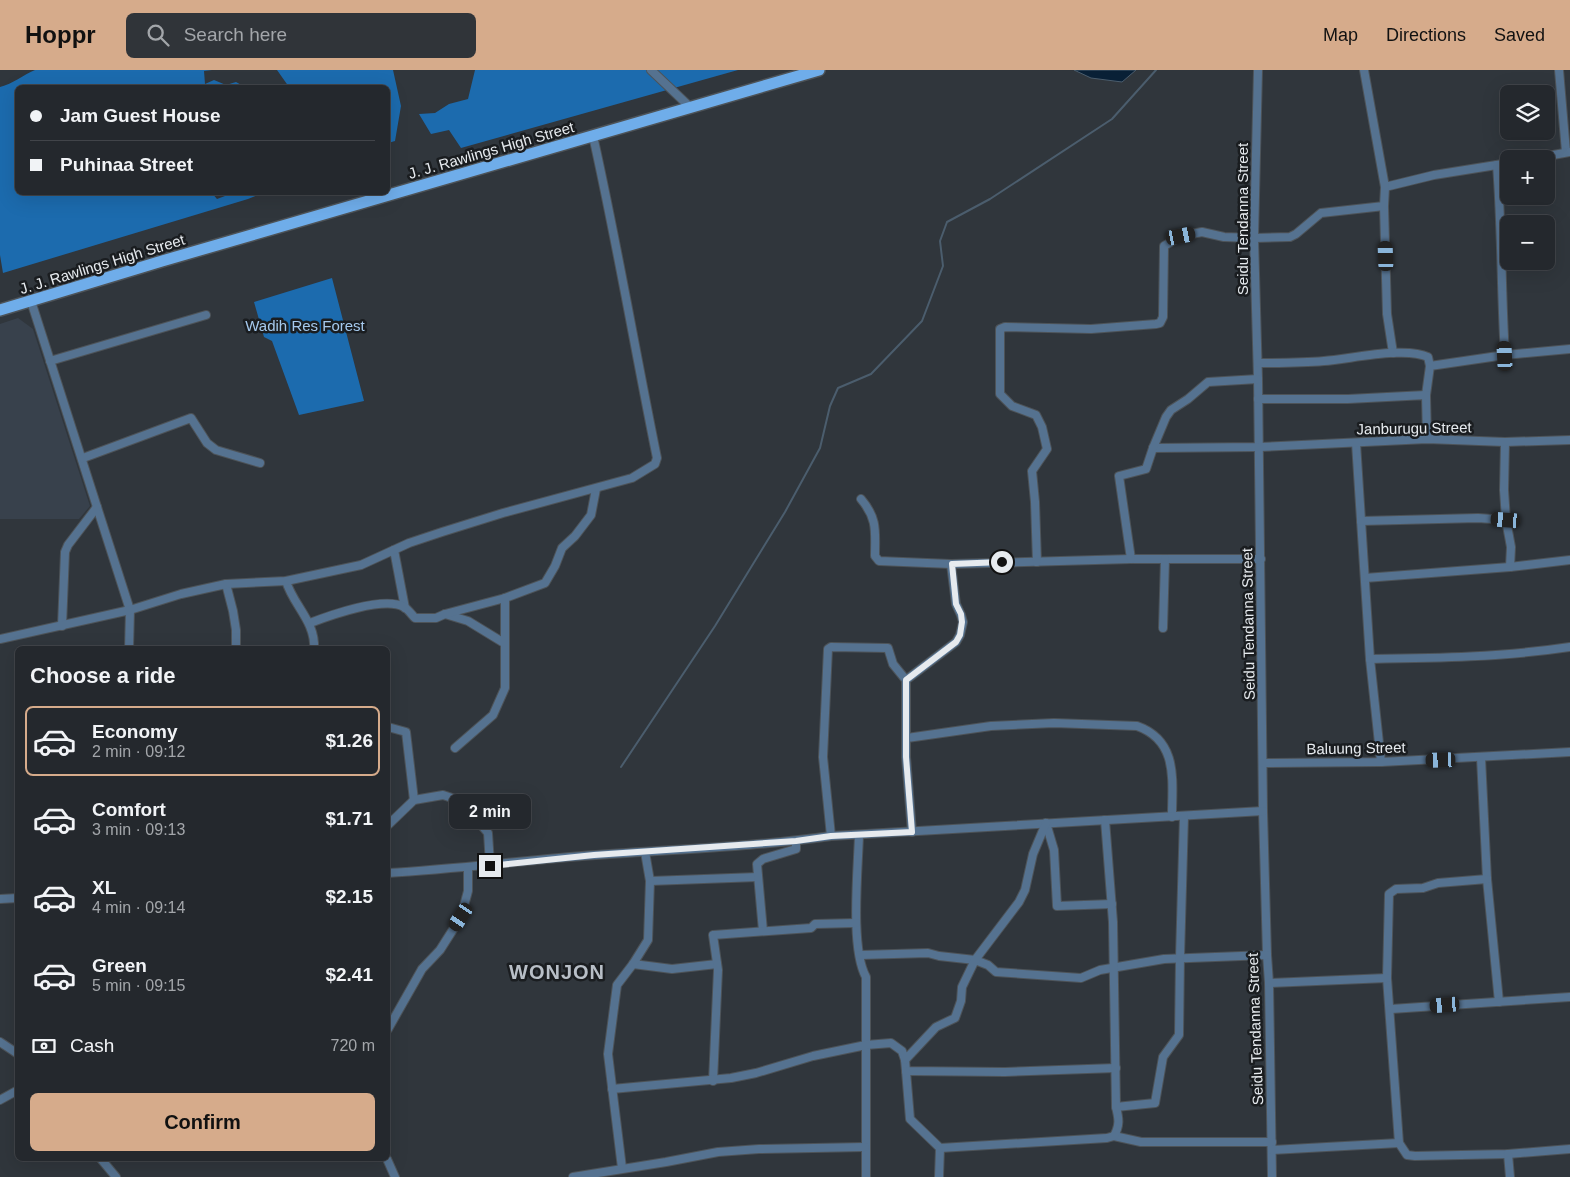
<!DOCTYPE html>
<html lang="en">
<head>
<meta charset="utf-8">
<style>
	:root { --surface:#24282d; --page:#303439; --text:#f1f3f6; --muted:#a3a6aa; --line:#414449; --accent:#d6ab8b }
	body { margin:0; font-family:Helvetica,sans-serif; background:var(--page); color:var(--text); height:100vh; display:flex; flex-direction:column; font-size:19px; white-space:nowrap }
	* { box-sizing:border-box; margin:0 }
	p { font-size:16px; color:var(--muted) }
	.icon { flex:none; width:28px; height:28px; fill:none; stroke:currentColor; stroke-width:2; stroke-linecap:round; stroke-linejoin:round }
	.map { position:relative; flex:1; overflow:hidden }
	.drawer { position:absolute; left:15px; top:576px; width:375px; height:515px; display:flex; flex-direction:column; background:var(--surface); border-radius:8px; box-shadow:0 5px 20px #0002,0 0 0 1px var(--line) }
	.drawer>* { flex:none }
	.banner { position:absolute; left:15px; top:15px; width:375px; height:110px; border-radius:8px; box-shadow:0 5px 20px #0002,0 0 0 1px var(--line); display:grid; align-content:center; height:110px; padding:0 15px; background:var(--surface) }
	.controls { position:absolute; left:1500px; top:15px; display:grid; gap:10px }
	.controls a { display:grid; place-items:center; width:55px; height:55px; border-radius:8px; background:var(--surface); box-shadow:0 5px 20px #0002,0 0 0 1px var(--line); font-size:25px }
	.end { position:absolute; width:22px; height:22px; margin:-11px; border:6px solid #e6eaee; background:#111; box-shadow:0 0 0 2px #111 }
	.from { border-radius:50% }
	.bubble { position:absolute; height:35px; border-radius:8px; background:var(--surface); box-shadow:0 5px 20px #0002,0 0 0 1px var(--line); font-size:16px; font-weight:700; line-height:35px; text-align:center }
	.car { position:absolute; width:15px; height:30px; margin:-15px -8px; border-radius:6px; box-shadow:0 0 4px 1px #0007; background:linear-gradient(#222 24%,#8ab4d8 0 40%,#222 0 76%,#8ab4d8 0 86%,#222 0) }
	.banner b { display:flex; align-items:center; gap:18px; height:48px; font-size:19px }
	.banner b+b { border-top:1px solid var(--line) }
	.banner i { width:12px; height:12px; background:var(--text) }
	ul { padding:0; list-style:none }
	li { display:flex; align-items:center; gap:15px; height:70px; margin:0 10px 8px; padding:0 5px; border:2px solid transparent; border-radius:8px }
	li div { flex:1 }
	li b { display:block; font-size:19px }
	li em { font-style:normal; font-weight:700 }
	li.on { border-color:var(--accent) }
	li>.icon { width:45px; height:45px; stroke-width:1.5 }
	h2 { padding:0 15px; font-size:22px; line-height:60px }
	.pay { display:flex; align-items:center; gap:12px; height:55px; padding:0 15px; font-size:19px }
	.pay p { margin-inline-start:auto }
	.cta { display:flex; gap:10px; margin-top:auto; padding:10px 15px }
	.cta a { flex:1; height:58px; border-radius:8px; background:var(--accent); color:#111; font-size:20px; font-weight:700; line-height:58px; text-align:center }
	header { display:flex; align-items:center; gap:30px; box-sizing:border-box; height:70px; padding:0 25px; background:var(--accent); color:#111 }
	header strong { font-size:24px }
	nav { display:flex; gap:28px; margin-inline-start:auto; font-size:18px }
	.search { width:350px; height:45px; background:var(--page); display:flex; align-items:center; gap:12px; box-sizing:border-box; padding:0 18px; border-radius:8px; color:var(--muted); font-size:19px }
	.map>svg:first-child { display:block }
	.built { fill:#38414c }
	.forest { fill:#1c6bae }
	.water { fill:#092036; stroke:#4b5d6d }
	.lines { fill:none; stroke-linecap:round; stroke-linejoin:round }
	.stream { stroke:#4b5d6d; stroke-width:2 }
	.street-casing { stroke:#4d5358; stroke-width:10 }
	.primary-casing { stroke:#4d5358; stroke-width:14 }
	.street { stroke:#557290; stroke-width:8 }
	.primary { stroke:#6fadea; stroke-width:11 }
	.route { stroke:#e6eaee; stroke-width:6 }
	.labels { text-anchor:middle; dominant-baseline:central; stroke-width:5; stroke-linejoin:round; paint-order:stroke }
	.street-label { font-size:15px; fill:#e6eaee; stroke:#1a1d20 }
	.park-label { font-size:15px; fill:#a5c9ed; stroke:#1a1d20 }
	.district-label { font-size:20px; font-weight:bold; letter-spacing:1px; fill:#b8bfc7; stroke:#1a1d20 }
</style>
</head>
<body>
<header>
<strong>Hoppr</strong>
<div class="search"><svg class="icon" aria-label="search" viewBox="0 0 24 24"><circle cx="10" cy="10" r="6"/><path d="M15 15l6 6"/></svg>Search here</div>
<nav><a>Map</a><a>Directions</a><a>Saved</a></nav>
</header>
<div class="map">
<svg width="1570" height="1107" viewBox="0 0 1570 1107">
	<rect width="100%" height="100%" fill="#30363c"/>
	<polygon class="built" points="18,248 33,259 90,436 79,449 0,449 0,254"/>
	<g class="forest">
		<path d="M35,0H212L204,1L205,14L214,10L226,15L236,12L245,17L18,18V122H211L217,129L225,126L228,123H263L248,129L3,203L0,185V17C13,14 23,5 35,0Z"/>
		<polygon points="277,0 393,0 401,36 395,71 388,73 388,18 289,17"/>
		<polygon points="475,0 738,0 461,78 449,60 431,64 419,44 435,43 449,34 468,29"/>
		<polygon points="332,208 364,331 299,345 272,271 264,267 254,232"/>
	</g>
	<polygon class="water" points="1074,0 1136,0 1122,12 1091,8"/>
	<g class="lines">
		<polyline class="stream" points="621,697 715,556 785,442 820,378 830,336 838,318 871,304 922,251 943,196 940,171 947,152 990,129 1112,49 1156,0"/>
		<g class="street-casing">
			<g id="street">
				<polyline points="651,0 690,37"/>
				<polyline points="1258,0 1254,168 1258,309 1263,741 1267,885 1269,913 1272,1107"/>
				<polyline points="1559,0 1566,82"/>
				<polyline points="1531,89 1570,82"/>
				<polyline points="1385,117 1434,105 1509,93"/>
				<polyline points="1384,136 1387,244 1393,283"/>
				<polyline points="31,231 130,540 129,579"/>
				<polyline points="1505,285 1570,279"/>
				<polyline points="50,291 206,245"/>
				<path d="M1258,293C1280,293 1302,293 1324,291C1351,289 1405,276 1428,287L1430,296"/>
				<path d="M1426,325L1430,296L1505,285C1501,222 1502,159 1497,95"/>
				<polyline points="1258,329 1348,329 1426,325 1427,369"/>
				<polyline points="1505,372 1504,420 1506,450 1511,477 1510,497"/>
				<polyline points="1356,373 1370,589 1381,692"/>
				<polyline points="1153,378 1259,377 1427,369 1505,372 1570,370"/>
				<polyline points="83,388 191,348 207,373 216,380 260,393"/>
				<path d="M861,429C878,449 875,462 875,486L879,491L951,494L1131,489H1261"/>
				<polyline points="1361,451 1478,448 1506,450"/>
				<polyline points="394,480 405,538"/>
				<polyline points="1131,489 1119,406 1146,399 1153,378 1166,347 1171,340 1188,329 1208,312 1258,309"/>
				<polyline points="1037,492 1035,432 1032,401 1047,379 1042,357 1036,345 1012,336 1000,324 1000,259 1005,257 1091,259 1156,254 1160,253 1163,247 1164,176 1181,166 1202,162 1224,167 1254,168 1290,167 1296,164 1321,143 1384,136 1385,117 1364,0"/>
				<polyline points="1365,508 1510,497 1570,490"/>
				<path d="M286,511C293,535 316,552 314,579"/>
				<polyline points="226,514 233,541 236,560 236,579"/>
				<polyline points="445,544 468,551 504,573"/>
				<path d="M310,553C331,545 384,526 404,537C408,539 411,544 415,548H436L445,544L505,528L545,513L555,496L562,478L575,466L591,445L596,419"/>
				<polyline points="62,556 65,482 68,475 97,437"/>
				<polyline points="1163,558 1165,489"/>
				<path d="M0,569L130,540L181,524L226,514L286,511L361,495L409,473L442,462L503,443L632,408L655,394L657,388C635,280 617,173 593,66"/>
				<path d="M1370,589C1437,588 1504,587 1570,577"/>
				<polyline points="388,657 406,662 414,730"/>
				<path d="M907,668L991,656L1054,653L1137,656C1179,671 1172,711 1172,747"/>
				<polyline points="455,678 493,645 505,618 505,528"/>
				<polyline points="1481,688 1487,809 1499,932"/>
				<polyline points="1263,693 1381,692 1570,682"/>
				<polyline points="1046,753 1054,780 1057,836 1112,834"/>
				<polyline points="388,755 414,730 443,725 455,729 464,742 477,750 488,763 490,795"/>
				<polyline points="912,762 906,687 906,610 956,572 960,565 963,552 961,545 956,534 951,494"/>
				<path d="M859,765C858,800 850,878 866,907V1107"/>
				<polyline points="831,766 823,687 828,579 831,577 888,578 893,594 906,610"/>
				<polyline points="645,782 650,811 758,807"/>
				<path d="M388,803C457,799 526,790 596,785C674,779 753,777 831,766L1263,741"/>
				<polyline points="1487,809 1438,813 1423,818 1396,819 1389,824 1387,908 1399,1073 1407,1085 1415,1086 1508,1084 1570,1079"/>
				<polyline points="0,829 18,828"/>
				<polyline points="763,861 757,794 763,789 796,779 796,771"/>
				<polyline points="860,885 928,883 939,886 975,890 988,895 996,902 1081,908 1100,900 1164,889 1267,885"/>
				<polyline points="633,894 672,899 717,894"/>
				<polyline points="1269,913 1387,908"/>
				<polyline points="1391,939 1570,927"/>
				<polyline points="388,959 422,899 440,880 461,847 468,821 468,798"/>
				<polyline points="0,972 18,984"/>
				<polyline points="905,990 906,1001 1005,1002 1116,998"/>
				<polyline points="906,1001 910,1049 940,1078 939,1107"/>
				<polyline points="713,1011 718,900 713,865 811,858 815,854 856,853"/>
				<polyline points="612,1019 731,1008 756,1003 813,986 866,975 891,973 902,981 905,990 936,957 955,948 961,931 962,917 975,890 1019,832 1025,820 1033,784 1046,753"/>
				<polyline points="0,1030 18,1020"/>
				<polyline points="1116,1037 1155,1033 1163,987 1179,965 1180,887 1184,746"/>
				<polyline points="1114,1066 1141,1072 1272,1072"/>
				<path d="M940,1078L1107,1068L1114,1066C1120,1055 1119,1049 1116,1037L1113,852L1105,750"/>
				<polyline points="1272,1080 1399,1073"/>
				<polyline points="1508,1084 1510,1107"/>
				<polyline points="101,1089 116,1107"/>
				<polyline points="387,1089 395,1107"/>
				<polyline points="622,1098 608,984 617,915 633,894 648,870 650,811"/>
				<polyline points="573,1107 666,1092 718,1082 759,1079 865,1077"/>
			</g>
		</g>
		<g class="primary-casing">
			<polyline id="primary" points="0,240 162,191 819,0"/>
		</g>
		<use href="#street" class="street"/>
		<use href="#primary" class="primary"/>
	</g>
	<g class="lines">
		<polyline class="route" points="490,796 594,785 796,771 831,766 912,762 906,687 906,610 956,572 960,565 962,552 961,544 956,534 952,494 1002,492"/>
	</g>
	<g class="labels">
		<g class="street-label">
			<text transform="translate(491 80) rotate(-16)">J. J. Rawlings High Street</text>
			<text transform="translate(1242 149) rotate(-90)">Seidu Tendanna Street</text>
			<text transform="translate(102 194) rotate(-17)">J. J. Rawlings High Street</text>
			<text transform="translate(1414 358) rotate(-1)">Janburugu Street</text>
			<text transform="translate(1248 554) rotate(-91)">Seidu Tendanna Street</text>
			<text transform="translate(1356 678) rotate(-1)">Baluung Street</text>
			<text transform="translate(1255 959) rotate(-92)">Seidu Tendanna Street</text>
		</g>
		<g class="park-label">
			<text x="305" y="255">Wadih Res Forest</text>
		</g>
		<g class="district-label">
			<text x="557" y="902">WONJON</text>
		</g>
	</g>
</svg>
<div class="controls">
<a><svg class="icon" aria-label="layers" viewBox="0 0 24 24"><path d="M12 4l9 5-9 5-9-5zM3 14l9 5 9-5"/></svg></a>
<a>+</a>
<a>−</a>
</div>
<i class="end from" style="left:1002px;top:492px"></i>
<i class="end" style="left:490px;top:796px"></i>
<div class="bubble" style="left:449px;top:724px;width:82px">2 min</div>
<i class="car" style="left:1181px;top:166px;rotate:79deg"></i>
<i class="car" style="left:1386px;top:186px;rotate:358deg"></i>
<i class="car" style="left:1505px;top:286px;rotate:357deg"></i>
<i class="car" style="left:1506px;top:450px;rotate:274deg"></i>
<i class="car" style="left:1441px;top:690px;rotate:268deg"></i>
<i class="car" style="left:461px;top:847px;rotate:213deg"></i>
<i class="car" style="left:1445px;top:935px;rotate:266deg"></i>
<div class="banner">
<b><i class="from"></i>Jam Guest House</b>
<b><i></i>Puhinaa Street</b>
</div>
<section class="drawer">
<h2>Choose a ride</h2>
<ul>
<li class="on"><svg class="icon" aria-label="car" viewBox="0 0 24 24"><path d="M5 17H2v-5l4-1 3-4h7l3 4 3 1v5h-3M9 17h6M6 11h13"/><circle cx="7" cy="17" r="2"/><circle cx="17" cy="17" r="2"/></svg><div><b>Economy</b><p>2 min · 09:12</p></div><em>$1.26</em></li>
<li><svg class="icon" aria-label="car" viewBox="0 0 24 24"><path d="M5 17H2v-5l4-1 3-4h7l3 4 3 1v5h-3M9 17h6M6 11h13"/><circle cx="7" cy="17" r="2"/><circle cx="17" cy="17" r="2"/></svg><div><b>Comfort</b><p>3 min · 09:13</p></div><em>$1.71</em></li>
<li><svg class="icon" aria-label="car" viewBox="0 0 24 24"><path d="M5 17H2v-5l4-1 3-4h7l3 4 3 1v5h-3M9 17h6M6 11h13"/><circle cx="7" cy="17" r="2"/><circle cx="17" cy="17" r="2"/></svg><div><b>XL</b><p>4 min · 09:14</p></div><em>$2.15</em></li>
<li><svg class="icon" aria-label="car" viewBox="0 0 24 24"><path d="M5 17H2v-5l4-1 3-4h7l3 4 3 1v5h-3M9 17h6M6 11h13"/><circle cx="7" cy="17" r="2"/><circle cx="17" cy="17" r="2"/></svg><div><b>Green</b><p>5 min · 09:15</p></div><em>$2.41</em></li>
</ul>
<div class="pay"><svg class="icon" aria-label="cash" viewBox="0 0 24 24"><path d="M3 7h18v10H3z"/><circle cx="12" cy="12" r="2"/></svg>Cash<p>720 m</p></div>
<div class="cta"><a>Confirm</a></div>
</section>
</div>
</body>
</html>
